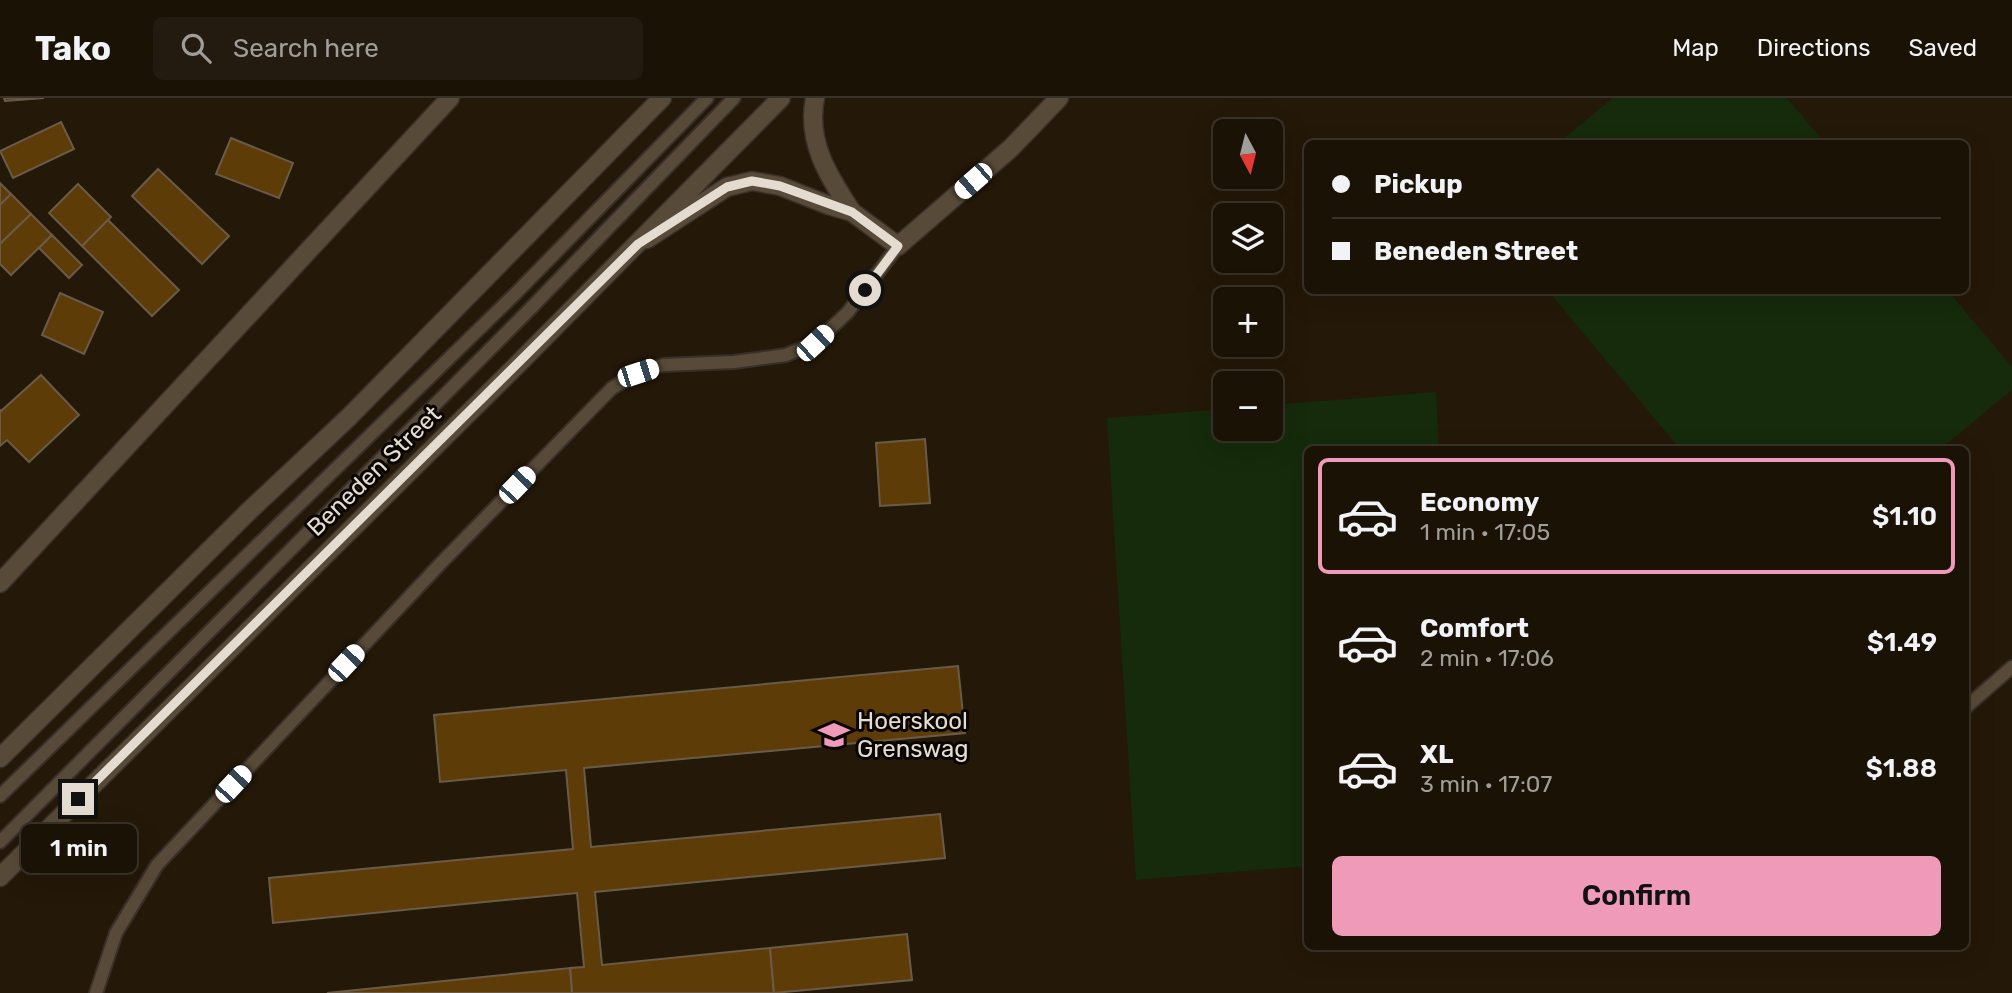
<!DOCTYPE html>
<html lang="en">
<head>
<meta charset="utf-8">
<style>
	:root { --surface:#1b1206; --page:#241b10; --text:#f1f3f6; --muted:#a09e9b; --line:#393228; --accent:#ef9ab8 }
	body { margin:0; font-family:Rubik,sans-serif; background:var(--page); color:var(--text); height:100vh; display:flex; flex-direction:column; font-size:26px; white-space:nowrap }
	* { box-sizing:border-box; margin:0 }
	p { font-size:23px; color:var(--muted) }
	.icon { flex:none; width:38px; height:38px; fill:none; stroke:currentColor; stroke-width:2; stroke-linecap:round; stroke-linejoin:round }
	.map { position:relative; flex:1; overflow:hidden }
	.drawer { position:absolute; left:1304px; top:348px; width:665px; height:504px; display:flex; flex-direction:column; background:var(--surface); border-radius:10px; box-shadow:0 7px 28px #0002,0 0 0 2px var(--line) }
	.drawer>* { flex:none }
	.guide { position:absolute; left:1304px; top:42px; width:665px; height:154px; border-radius:10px; box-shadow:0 7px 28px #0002,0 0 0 2px var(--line); display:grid; align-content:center; height:154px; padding:0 28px; background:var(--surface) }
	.needle { width:46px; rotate:173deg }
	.tools { position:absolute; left:1213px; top:21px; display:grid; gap:14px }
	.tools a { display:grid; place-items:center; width:70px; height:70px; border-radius:10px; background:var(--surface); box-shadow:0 7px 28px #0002,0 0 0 2px var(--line); font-size:35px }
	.end { position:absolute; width:32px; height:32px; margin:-16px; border:9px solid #e4dbd1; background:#111; box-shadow:0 0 0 4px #111 }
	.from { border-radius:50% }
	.bubble { position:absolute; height:49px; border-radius:10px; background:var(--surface); box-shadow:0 7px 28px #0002,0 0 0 2px var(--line); font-size:23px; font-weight:600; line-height:49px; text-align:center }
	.car { position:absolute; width:21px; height:42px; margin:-21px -10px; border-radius:9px; box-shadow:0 0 5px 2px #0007; background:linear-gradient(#fff 24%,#345 0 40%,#fff 0 76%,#345 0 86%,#fff 0) }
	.guide b { display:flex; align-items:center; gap:24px; height:66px; font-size:26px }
	.guide b+b { border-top:2px solid var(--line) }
	.guide i { width:18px; height:18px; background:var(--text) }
	ul { padding:12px 0 0; list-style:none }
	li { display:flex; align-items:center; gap:21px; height:116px; margin:0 14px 10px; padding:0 14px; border:4px solid transparent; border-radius:10px }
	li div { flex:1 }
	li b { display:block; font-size:26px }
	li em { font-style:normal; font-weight:600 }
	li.on { border-color:var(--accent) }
	li>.icon { width:63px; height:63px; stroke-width:1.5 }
	.primary-button { display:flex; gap:14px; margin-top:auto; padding:14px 28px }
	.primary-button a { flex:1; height:80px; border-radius:10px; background:var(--accent); color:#111; font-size:28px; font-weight:600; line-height:80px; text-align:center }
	header { display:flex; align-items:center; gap:42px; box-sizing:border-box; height:98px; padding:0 35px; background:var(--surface); border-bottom:2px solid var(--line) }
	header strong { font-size:33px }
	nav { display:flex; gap:38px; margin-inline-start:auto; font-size:24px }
	.search { width:490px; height:63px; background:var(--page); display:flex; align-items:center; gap:18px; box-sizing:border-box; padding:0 24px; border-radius:10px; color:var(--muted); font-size:26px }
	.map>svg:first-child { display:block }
	.green { fill:#152b0b }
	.building { fill:#5d3c07; stroke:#6a5b49; stroke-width:2 }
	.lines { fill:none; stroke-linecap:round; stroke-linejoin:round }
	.lane-casing { stroke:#382f2a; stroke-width:16 }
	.street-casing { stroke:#382f2a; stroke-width:21 }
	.secondary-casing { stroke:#382f2a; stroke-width:21 }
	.lane { stroke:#584a38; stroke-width:12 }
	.street { stroke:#584a38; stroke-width:18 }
	.secondary { stroke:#584a38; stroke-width:18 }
	.route { stroke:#e4dbd1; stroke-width:9 }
	.labels { text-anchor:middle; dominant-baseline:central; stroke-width:6; stroke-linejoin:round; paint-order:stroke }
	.street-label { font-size:24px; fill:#e4dbd1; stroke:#090502 }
	.poi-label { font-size:24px; fill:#e4dbd1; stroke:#090502; text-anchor:start }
</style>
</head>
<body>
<header>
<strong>Tako</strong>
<div class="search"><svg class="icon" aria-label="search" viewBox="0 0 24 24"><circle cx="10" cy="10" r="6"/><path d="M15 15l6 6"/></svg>Search here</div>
<nav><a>Map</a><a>Directions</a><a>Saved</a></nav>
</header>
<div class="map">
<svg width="2012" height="895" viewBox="0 0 2012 895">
	<rect width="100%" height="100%" fill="#241808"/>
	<g class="green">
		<polygon points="1613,0 1787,0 1825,45 1558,45"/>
		<polygon points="1548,193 1948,193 2012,269 2012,292 1939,352 1681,352"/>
		<polygon points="1436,294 1439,352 1307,352 1307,768 1136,782 1107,320 1225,311 1225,331 1270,331 1271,307"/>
	</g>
	<g class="building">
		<polygon points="4,0 44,0 5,3"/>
		<polygon points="61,24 74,51 13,80 0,53"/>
		<polygon points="231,40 293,65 279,100 216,76"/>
		<polygon points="158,71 229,138 202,166 132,98"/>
		<polygon points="0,85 11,96 0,107"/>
		<polygon points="78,86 111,119 82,148 49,115"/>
		<polygon points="11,96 31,116 0,146 0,107"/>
		<polygon points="31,116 52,137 11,177 0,166 0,146"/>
		<polygon points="108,122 179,192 152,218 82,148"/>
		<polygon points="52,137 82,167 69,180 39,150"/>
		<polygon points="60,195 103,214 84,256 42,237"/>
		<polygon points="41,277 79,317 29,364 7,342 0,348 0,312 1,313"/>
		<polygon points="925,341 930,405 880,408 876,345"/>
		<polygon points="958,568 965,635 584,670 591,749 940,716 945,760 595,794 602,867 770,850 774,895 572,895 570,870 584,869 577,795 273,825 269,780 573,751 566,672 440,684 434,617"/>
		<polygon points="907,836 912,882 774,895 770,850"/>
		<polygon points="570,870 572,895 327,895"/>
	</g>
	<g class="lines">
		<g class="lane-casing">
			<g id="lane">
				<polyline points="1965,610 2012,569"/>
				<polyline points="0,698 515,196 707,0"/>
				<polyline points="0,744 531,210 734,0"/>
				<polyline points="96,895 116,835 157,767 441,465 612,290 638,275 663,267 734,264 786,257 815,245 848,214 898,148"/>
			</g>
		</g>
		<g class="street-casing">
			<g id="street">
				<path d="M815,0C806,44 829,79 852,114"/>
				<polyline points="647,141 727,89 752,83 780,88 828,107 852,114 898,148 1011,50 1059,0"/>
				<polyline points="0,485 450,0"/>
			</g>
		</g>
		<g class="secondary-casing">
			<g id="secondary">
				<polyline points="0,660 249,413 349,319 662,0"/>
				<polyline points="0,779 518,266 781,0"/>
			</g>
		</g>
		<use href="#lane" class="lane"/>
		<use href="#street" class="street"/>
		<use href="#secondary" class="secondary"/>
	</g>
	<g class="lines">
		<polyline class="route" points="78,701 638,146 727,89 752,83 780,88 852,114 898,148 865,192"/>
	</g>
	<defs>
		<g id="school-bare" transform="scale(2.415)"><path d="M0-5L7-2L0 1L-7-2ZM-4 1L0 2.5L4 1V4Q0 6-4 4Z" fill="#ef9ab8" stroke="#090502" stroke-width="2.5" paint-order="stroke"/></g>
	</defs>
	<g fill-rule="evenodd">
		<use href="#school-bare" x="834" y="637"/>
	</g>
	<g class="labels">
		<g class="street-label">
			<text transform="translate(374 373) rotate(-44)">Beneden Street</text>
		</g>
		<g class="poi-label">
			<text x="857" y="623">Hoerskool<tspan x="857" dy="28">Grenswag</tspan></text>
		</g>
	</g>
</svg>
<div class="tools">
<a><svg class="needle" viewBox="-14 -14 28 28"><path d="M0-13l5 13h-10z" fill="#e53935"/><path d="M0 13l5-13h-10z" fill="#a09e9b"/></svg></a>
<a><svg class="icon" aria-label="layers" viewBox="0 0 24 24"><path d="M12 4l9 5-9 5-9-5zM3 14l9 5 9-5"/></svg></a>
<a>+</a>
<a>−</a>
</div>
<i class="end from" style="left:865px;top:192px"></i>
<i class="end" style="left:78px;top:701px"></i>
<div class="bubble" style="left:21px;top:726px;width:116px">1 min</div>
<i class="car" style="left:973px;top:83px;rotate:229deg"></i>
<i class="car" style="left:815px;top:245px;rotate:47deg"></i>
<i class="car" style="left:638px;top:275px;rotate:72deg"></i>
<i class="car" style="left:517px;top:387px;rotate:44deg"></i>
<i class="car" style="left:346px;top:565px;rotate:43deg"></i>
<i class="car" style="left:233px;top:686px;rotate:43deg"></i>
<div class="guide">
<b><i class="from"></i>Pickup</b>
<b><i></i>Beneden Street</b>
</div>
<section class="drawer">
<ul>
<li class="on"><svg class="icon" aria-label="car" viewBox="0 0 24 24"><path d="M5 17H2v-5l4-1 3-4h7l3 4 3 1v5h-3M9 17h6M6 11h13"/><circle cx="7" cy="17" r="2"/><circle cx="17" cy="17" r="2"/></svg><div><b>Economy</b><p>1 min · 17:05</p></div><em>$1.10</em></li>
<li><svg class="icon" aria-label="car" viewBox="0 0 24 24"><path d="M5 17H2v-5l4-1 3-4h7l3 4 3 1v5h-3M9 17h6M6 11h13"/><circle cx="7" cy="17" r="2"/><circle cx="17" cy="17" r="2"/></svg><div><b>Comfort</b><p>2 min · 17:06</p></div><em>$1.49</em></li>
<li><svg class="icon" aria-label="car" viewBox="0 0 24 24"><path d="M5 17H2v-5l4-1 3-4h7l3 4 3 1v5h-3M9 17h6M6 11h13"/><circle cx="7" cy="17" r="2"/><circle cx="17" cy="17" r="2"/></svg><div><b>XL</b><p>3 min · 17:07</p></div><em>$1.88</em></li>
</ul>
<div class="primary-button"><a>Confirm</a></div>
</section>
</div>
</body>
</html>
